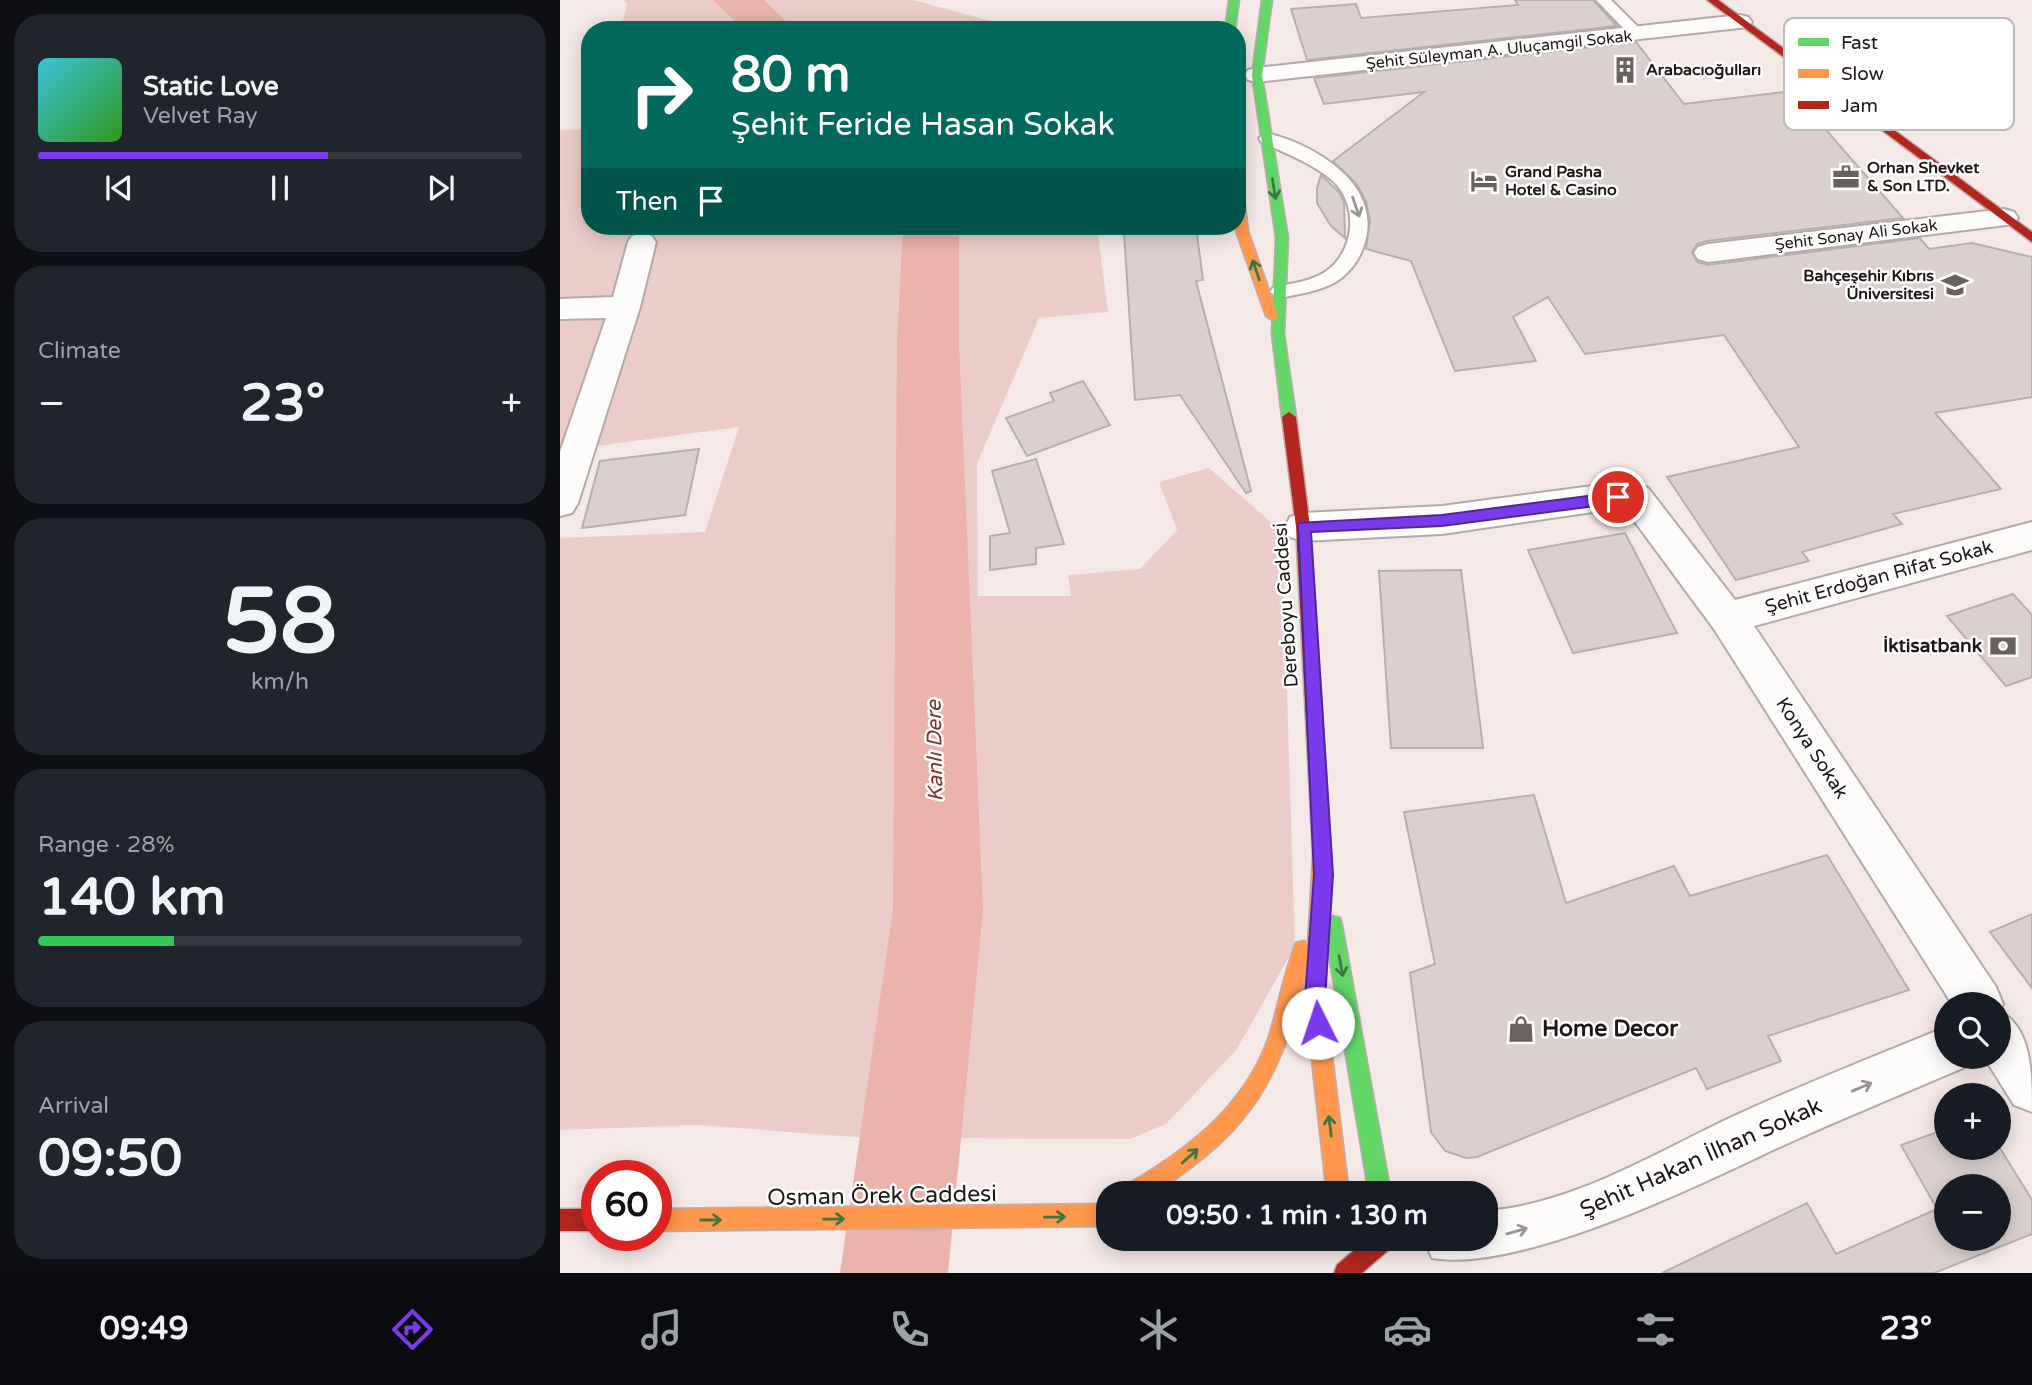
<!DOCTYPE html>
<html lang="en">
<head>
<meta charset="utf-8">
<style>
  body { margin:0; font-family:"Varela Round",sans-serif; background:#20242c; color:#f1f3f6; height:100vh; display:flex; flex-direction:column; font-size:26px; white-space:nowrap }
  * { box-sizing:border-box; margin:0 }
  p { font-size:23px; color:#9ea1a6 }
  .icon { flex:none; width:38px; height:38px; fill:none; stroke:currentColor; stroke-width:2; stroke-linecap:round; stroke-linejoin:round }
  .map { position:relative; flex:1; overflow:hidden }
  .drawer { display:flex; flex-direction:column; gap:14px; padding:14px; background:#0d0f14; width:560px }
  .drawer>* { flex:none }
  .guide { position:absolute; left:21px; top:21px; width:665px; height:214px; border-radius:28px; box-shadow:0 4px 18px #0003; background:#00695c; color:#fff; overflow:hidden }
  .buttons { position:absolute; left:1374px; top:992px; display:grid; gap:14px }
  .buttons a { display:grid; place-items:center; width:77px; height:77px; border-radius:50%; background:#171b24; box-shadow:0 4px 18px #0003; font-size:35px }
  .speed { position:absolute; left:21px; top:1160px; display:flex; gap:14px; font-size:35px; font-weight:700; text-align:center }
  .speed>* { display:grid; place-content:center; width:91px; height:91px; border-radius:50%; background:#171b24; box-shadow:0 4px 18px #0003; line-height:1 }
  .speed .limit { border:10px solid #d22; background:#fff; color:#111 }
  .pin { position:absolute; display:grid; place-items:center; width:60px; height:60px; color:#fff; margin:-30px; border:4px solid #fff; border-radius:50%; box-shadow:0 2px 7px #0007 }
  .me { position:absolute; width:77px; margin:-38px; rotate:356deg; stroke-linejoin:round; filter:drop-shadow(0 0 5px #0008) }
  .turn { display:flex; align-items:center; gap:24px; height:147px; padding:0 35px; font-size:32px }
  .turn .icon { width:91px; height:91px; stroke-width:2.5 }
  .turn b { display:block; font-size:49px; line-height:60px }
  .then { display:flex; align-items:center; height:66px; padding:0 35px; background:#0003; gap:14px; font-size:26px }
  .big { font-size:52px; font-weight:700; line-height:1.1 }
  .drawer .tile { flex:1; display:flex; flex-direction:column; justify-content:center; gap:10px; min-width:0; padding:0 24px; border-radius:28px; background:#20242c }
  .drawer .dial { align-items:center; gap:0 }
  .dial b { font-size:91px; line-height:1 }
  .song { display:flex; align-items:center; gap:21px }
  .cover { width:84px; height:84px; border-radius:10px; background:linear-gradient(135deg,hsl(190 70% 55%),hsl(110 70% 35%)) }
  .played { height:7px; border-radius:4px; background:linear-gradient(90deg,#7c3aed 60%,#363941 60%) }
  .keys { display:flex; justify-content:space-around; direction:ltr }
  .heat { display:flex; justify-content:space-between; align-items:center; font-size:38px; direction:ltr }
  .charge { height:10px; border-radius:5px; background:linear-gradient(90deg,#34c759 28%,#363941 0) }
  .trip { position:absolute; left:536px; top:1181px; width:402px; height:70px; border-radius:28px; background:#171b24; box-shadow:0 4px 18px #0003; font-weight:700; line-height:70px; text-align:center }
  .tab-bar { display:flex; height:112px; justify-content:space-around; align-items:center; background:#090b0e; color:#9ea1a6 }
  .tab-bar .icon { width:49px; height:49px }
  .tab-bar .active { color:#7c3aed }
  .tab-bar b { font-size:32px; color:#f1f3f6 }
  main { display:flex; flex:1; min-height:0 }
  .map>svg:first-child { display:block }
  .green { fill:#ecccc8 }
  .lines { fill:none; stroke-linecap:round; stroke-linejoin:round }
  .river { fill:#e9b2ab; fill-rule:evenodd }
  .building { fill:#dad1cf; stroke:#b8afad; stroke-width:2; fill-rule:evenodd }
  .lane-casing { stroke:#b2a9a8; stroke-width:4 }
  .street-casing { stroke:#b2a9a8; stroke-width:4 }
  .fast-casing { stroke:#bfaeac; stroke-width:3 }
  .slow-casing { stroke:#bfaeac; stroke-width:3 }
  .jam-casing { stroke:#bfaeac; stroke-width:3 }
  .lane { fill:#fefcfb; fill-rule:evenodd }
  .street { fill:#fefcfb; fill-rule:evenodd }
  .fast { fill:#63d668; fill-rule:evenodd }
  .slow { fill:#ff974d; fill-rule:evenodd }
  .jam { fill:#b3261e; fill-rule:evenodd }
  .oneway { stroke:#41763f }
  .oneway2 { stroke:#9a9594 }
  .route { fill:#7c3aed; stroke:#51269a; stroke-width:2 }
  .labels { text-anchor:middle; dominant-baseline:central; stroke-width:5; stroke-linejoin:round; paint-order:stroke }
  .far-street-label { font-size:16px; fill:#1f1716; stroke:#fff }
  .far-poi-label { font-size:16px; font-weight:bold; fill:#1f1716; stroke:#fff; text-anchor:start }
  .street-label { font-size:19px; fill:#1f1716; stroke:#fff }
  .poi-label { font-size:19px; font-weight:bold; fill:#1f1716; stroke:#fff; text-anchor:end }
  .water-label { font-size:21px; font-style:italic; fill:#842f28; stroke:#fff }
  .near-poi-label { font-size:23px; font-weight:bold; fill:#1f1716; stroke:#fff; text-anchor:start }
  .near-street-label { font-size:23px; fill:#1f1716; stroke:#fff }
  .key { fill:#fff; stroke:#bcb9b9; stroke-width:2 }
  .key-label { font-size:19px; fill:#1f1716 }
</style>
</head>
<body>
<main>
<section class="drawer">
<div class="tile">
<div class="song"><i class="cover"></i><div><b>Static Love</b><p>Velvet Ray</p></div></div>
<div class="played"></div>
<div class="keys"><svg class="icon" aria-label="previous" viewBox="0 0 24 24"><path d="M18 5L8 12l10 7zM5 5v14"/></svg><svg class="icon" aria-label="pause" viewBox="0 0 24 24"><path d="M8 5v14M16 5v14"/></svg><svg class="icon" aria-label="next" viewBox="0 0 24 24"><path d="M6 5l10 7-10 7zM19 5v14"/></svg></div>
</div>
<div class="tile"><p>Climate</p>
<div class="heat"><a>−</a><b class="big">23°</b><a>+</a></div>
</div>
<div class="tile dial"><b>58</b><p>km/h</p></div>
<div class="tile"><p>Range · 28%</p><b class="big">140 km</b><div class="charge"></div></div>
<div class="tile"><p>Arrival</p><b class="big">09:50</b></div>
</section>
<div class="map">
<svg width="1472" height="1273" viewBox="0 0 1472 1273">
  <rect width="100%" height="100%" fill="#f5e9e7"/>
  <path class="green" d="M64,0H353L465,30H61L67,4Z
    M30,129V226H537L548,312L479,318L417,464L418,596H511L508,575L580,569L617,530L599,482L649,468L722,532L735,946L677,1049L606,1124L570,1139L307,1138L139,1125L0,1130V538L145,532L179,427L0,451V130Z"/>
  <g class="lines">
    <path class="river" d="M153,0H204L235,30H184Z
      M343,226H399V343L423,910L388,1273H280L333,910L337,343Z"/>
  </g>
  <path class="building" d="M955,0H1033L1057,26L747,60L731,9L796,4L801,18L958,5Z
    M1076,42L1124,104L1232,91L1343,218L1147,241L1137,244L1132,252L1137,262L1148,265L1360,238L1369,249L1412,243L1472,257V397L1375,413L1441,489L1333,514L1342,524L1242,552L1249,561L1176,580L1107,477L1239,447L1164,335L1025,354L988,297L953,317L976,361L895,371L851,261L806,249L810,221L806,201L796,183L773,161L864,92L764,104L754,78Z
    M761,175L779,192L784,203L785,238L771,226L757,203V188Z
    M636,227L643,280L636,281L691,491L686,493L620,395L575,400L564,233Z
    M523,381L550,425L467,456L446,418L494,401L490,393Z
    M139,449L125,515L22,528L40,461Z
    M476,459L504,544L476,548V564L430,570V536L450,533L432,471Z
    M1065,533L1117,633L1013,653L968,550Z
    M901,570L923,748H831L819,571Z
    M1453,594L1472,615V677L1446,686L1387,616Z
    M974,795L1006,903L1114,866L1130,896L1267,855L1349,990L1208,1036L1221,1061L1147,1089L1136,1068L917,1157L906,1158L885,1151L871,1132L850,973L875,964L844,812Z
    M1472,914V988L1430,932Z
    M1386,1129V1148H1438V1145L1472,1200V1234L1374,1273H1102L1247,1203L1276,1254L1377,1209L1341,1145ZM1386,1186H1438V1239H1386Z"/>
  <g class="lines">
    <defs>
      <path id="lane" d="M1036,0H1051L1083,32V38H1073Z
        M707,133C755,145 822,184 805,242C801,257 791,272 777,281C761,291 739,294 720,298L710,292L713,288C730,283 750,282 765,272C795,252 799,205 773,181C752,163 725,153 701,142L699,138Z"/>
      <path id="street" d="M1180,15L1188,17L1192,22L1188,27L697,82L688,80L685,75L688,70L697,68Z
        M1444,209L1454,212L1458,218L1454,224L1148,262L1138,259L1134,253L1138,247L1148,244Z
        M82,233L92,236L96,242L80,307L18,503L12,513L0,516V452L46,318L0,319V299L53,297L68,242L72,236Z
        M1076,484L1088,488L1175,600L1472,522V550L1194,626L1436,987L1443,1004L1440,1011C1472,1029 1472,1073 1472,1112L1454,1105L1424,1057H1438V1004H1392L1154,629L1067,511H1040L882,534L743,541L730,537L725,527L730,517L743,513L882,506L1040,485Z
        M1386,1027V1057H1408L1403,1068C1340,1095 1276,1121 1213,1150C1133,1188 958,1273 872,1258L864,1239H926V1211C1014,1204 1095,1153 1174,1116C1244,1084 1315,1056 1386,1027Z"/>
      <path id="fast" d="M669,0H679L675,30H665Z
        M702,0H712L702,75L728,238L724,334L736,417L729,422L722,417L712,334L716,238L692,75Z
        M773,916L780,918L782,925L831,1194H809L764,925L766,918Z"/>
      <path id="slow" d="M677,188L683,191L688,231L718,316L716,319L712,320L706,316L676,231Z
        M762,847L768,850L771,856L765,999L789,1194H767L745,999L747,972C719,1080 694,1128 599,1190L594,1194H562L565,1186C624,1152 682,1109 707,1042C718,1010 723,975 736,943L743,941L748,943L753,856L756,850Z
        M548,1204V1226L96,1231V1209Z"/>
      <path id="jam" d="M1147,0H1158L1472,232V242Z
        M729,412L736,417L750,527L771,856L768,862L762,865L756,862L753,856L736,527L722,417Z
        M0,1209H37V1231H0Z
        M807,1239H835L832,1247L802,1273H774L777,1265Z"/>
    </defs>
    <use href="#lane" class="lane-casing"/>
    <use href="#street" class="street-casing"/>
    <use href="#fast" class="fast-casing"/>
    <use href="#slow" class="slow-casing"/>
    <use href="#jam" class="jam-casing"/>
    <use href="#lane" class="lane"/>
    <use href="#street" class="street"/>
    <use href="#fast" class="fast"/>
    <use href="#slow" class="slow"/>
    <use href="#jam" class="jam"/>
  </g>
  <defs><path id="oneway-shaft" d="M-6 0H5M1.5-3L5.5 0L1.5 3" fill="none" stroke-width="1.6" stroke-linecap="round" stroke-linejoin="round" transform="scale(1.75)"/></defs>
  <g class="oneway">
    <use href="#oneway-shaft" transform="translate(714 189) rotate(81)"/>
    <use href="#oneway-shaft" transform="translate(696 270) rotate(-109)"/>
    <use href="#oneway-shaft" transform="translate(781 966) rotate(79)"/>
    <use href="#oneway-shaft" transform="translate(770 1126) rotate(-97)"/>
    <use href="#oneway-shaft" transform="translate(630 1156) rotate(-42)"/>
    <use href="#oneway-shaft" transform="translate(495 1217) rotate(-1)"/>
    <use href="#oneway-shaft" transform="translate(274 1219) rotate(-1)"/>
    <use href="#oneway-shaft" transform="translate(151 1220)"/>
  </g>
  <g class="oneway2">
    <use href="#oneway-shaft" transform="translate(796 207) rotate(71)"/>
    <use href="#oneway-shaft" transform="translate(1302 1087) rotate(-23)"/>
    <use href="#oneway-shaft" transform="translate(957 1231) rotate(-16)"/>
  </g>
  <path class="route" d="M1058,492L1065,497L1058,503L882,526L751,532L773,875L765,999L768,1023L765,1030L758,1033L751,1030L745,999L754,875L738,523L882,515Z"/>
  <defs>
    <symbol id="building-bare" viewBox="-9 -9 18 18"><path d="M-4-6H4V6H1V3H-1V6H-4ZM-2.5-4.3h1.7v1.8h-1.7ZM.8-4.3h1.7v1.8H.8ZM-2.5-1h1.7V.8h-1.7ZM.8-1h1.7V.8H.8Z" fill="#6a605f" stroke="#fff" stroke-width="2.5" paint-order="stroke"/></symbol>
    <symbol id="office-bare" viewBox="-9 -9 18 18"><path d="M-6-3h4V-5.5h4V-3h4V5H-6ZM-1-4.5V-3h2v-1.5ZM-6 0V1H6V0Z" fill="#6a605f" stroke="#fff" stroke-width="2.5" paint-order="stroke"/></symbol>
    <symbol id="hotel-bare" viewBox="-9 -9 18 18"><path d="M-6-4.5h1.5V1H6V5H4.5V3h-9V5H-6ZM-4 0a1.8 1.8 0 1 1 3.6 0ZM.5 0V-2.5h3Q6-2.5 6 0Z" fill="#6a605f" stroke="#fff" stroke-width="2.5" paint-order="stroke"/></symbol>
    <symbol id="university-bare" viewBox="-9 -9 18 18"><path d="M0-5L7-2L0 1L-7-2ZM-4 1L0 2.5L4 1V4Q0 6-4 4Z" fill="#6a605f" stroke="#fff" stroke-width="2.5" paint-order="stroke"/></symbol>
    <symbol id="bank-bare" viewBox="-9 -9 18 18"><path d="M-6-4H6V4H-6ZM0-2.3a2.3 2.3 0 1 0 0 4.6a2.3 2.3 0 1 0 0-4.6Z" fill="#6a605f" stroke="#fff" stroke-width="2.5" paint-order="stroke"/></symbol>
    <symbol id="shop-bare" viewBox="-9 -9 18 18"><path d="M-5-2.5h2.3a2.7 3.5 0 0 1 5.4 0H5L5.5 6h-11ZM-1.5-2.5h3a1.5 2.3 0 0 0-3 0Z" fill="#6a605f" stroke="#fff" stroke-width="2.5" paint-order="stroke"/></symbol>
  </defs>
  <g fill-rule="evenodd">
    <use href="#building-bare" x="1046" y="51" width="38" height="38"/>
    <use href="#office-bare" x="1267" y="158" width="38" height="38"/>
    <use href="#hotel-bare" x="905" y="162" width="38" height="38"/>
    <use href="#university-bare" x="1376" y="266" width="38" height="38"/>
    <use href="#bank-bare" x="1424" y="627" width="38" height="38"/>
    <use href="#shop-bare" x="942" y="1010" width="38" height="38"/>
  </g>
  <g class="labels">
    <g class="far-street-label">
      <text transform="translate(939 50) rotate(-6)">Şehit Süleyman A. Uluçamgil Sokak</text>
      <text transform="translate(1296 235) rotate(-7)">Şehit Sonay Ali Sokak</text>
    </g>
    <g class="far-poi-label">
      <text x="1086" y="70">Arabacıoğulları</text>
      <text x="1307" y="168">Orhan Shevket<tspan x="1307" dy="18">&amp; Son LTD.</tspan></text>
      <text x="945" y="172">Grand Pasha<tspan x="945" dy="18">Hotel &amp; Casino</tspan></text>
      <text x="1374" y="276" text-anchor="end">Bahçeşehir Kıbrıs<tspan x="1374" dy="18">Üniversitesi</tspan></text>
    </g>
    <g class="street-label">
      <text transform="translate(1319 577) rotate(-15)">Şehit Erdoğan Rifat Sokak</text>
      <text transform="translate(726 605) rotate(-94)">Dereboyu Caddesi</text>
      <text transform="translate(1252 748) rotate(57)">Konya Sokak</text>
    </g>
    <g class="poi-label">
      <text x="1422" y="646">İktisatbank</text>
    </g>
    <g class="water-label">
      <text transform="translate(375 751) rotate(-91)">Kanlı Dere</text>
    </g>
    <g class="near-poi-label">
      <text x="982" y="1029">Home Decor</text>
    </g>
    <g class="near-street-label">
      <text transform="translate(1141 1158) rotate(-24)">Şehit Hakan İlhan Sokak</text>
      <text transform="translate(322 1196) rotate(-1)">Osman Örek Caddesi</text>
    </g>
  </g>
  <rect x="1224" y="18" width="230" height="112" rx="10" class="key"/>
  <rect x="1238" y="38" width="31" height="8" fill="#63d668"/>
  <rect x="1238" y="69" width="31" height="9" fill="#ff974d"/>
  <rect x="1238" y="101" width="31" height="8" fill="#b3261e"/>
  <g class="key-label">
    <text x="1281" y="49">Fast</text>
    <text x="1281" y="80">Slow</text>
    <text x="1281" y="112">Jam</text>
  </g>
</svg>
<div class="buttons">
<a><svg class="icon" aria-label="search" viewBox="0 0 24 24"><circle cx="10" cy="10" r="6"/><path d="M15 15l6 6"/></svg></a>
<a>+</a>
<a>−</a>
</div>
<div class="speed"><div class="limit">60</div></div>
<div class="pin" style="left:1058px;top:497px;background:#d93025"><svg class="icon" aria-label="arrive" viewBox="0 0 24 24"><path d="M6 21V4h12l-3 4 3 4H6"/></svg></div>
<svg class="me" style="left:758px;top:1023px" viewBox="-20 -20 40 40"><circle r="19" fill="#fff"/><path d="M0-13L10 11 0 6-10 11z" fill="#7c3aed"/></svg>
<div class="trip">09:50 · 1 min · 130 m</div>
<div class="guide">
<div class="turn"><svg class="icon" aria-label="right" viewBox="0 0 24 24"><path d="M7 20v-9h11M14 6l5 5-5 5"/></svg><div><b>80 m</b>Şehit Feride Hasan Sokak</div></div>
<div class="then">Then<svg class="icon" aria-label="arrive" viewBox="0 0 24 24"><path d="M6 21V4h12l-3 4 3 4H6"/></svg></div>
</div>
</div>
</main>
<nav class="tab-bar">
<b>09:49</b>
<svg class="icon active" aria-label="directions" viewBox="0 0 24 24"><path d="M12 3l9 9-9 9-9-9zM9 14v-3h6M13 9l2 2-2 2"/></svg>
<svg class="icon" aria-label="music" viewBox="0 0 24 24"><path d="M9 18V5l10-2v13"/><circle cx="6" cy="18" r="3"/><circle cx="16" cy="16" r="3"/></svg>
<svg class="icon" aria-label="phone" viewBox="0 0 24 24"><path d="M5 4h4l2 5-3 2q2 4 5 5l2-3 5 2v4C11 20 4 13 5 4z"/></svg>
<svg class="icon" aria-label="climate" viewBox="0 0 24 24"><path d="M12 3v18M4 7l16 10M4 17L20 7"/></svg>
<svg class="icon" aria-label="car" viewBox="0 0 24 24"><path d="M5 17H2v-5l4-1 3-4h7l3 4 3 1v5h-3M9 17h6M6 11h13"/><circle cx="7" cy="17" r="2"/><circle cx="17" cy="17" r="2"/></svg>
<svg class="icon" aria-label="filters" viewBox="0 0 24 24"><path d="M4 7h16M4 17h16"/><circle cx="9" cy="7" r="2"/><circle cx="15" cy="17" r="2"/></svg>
<b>23°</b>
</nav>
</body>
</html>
